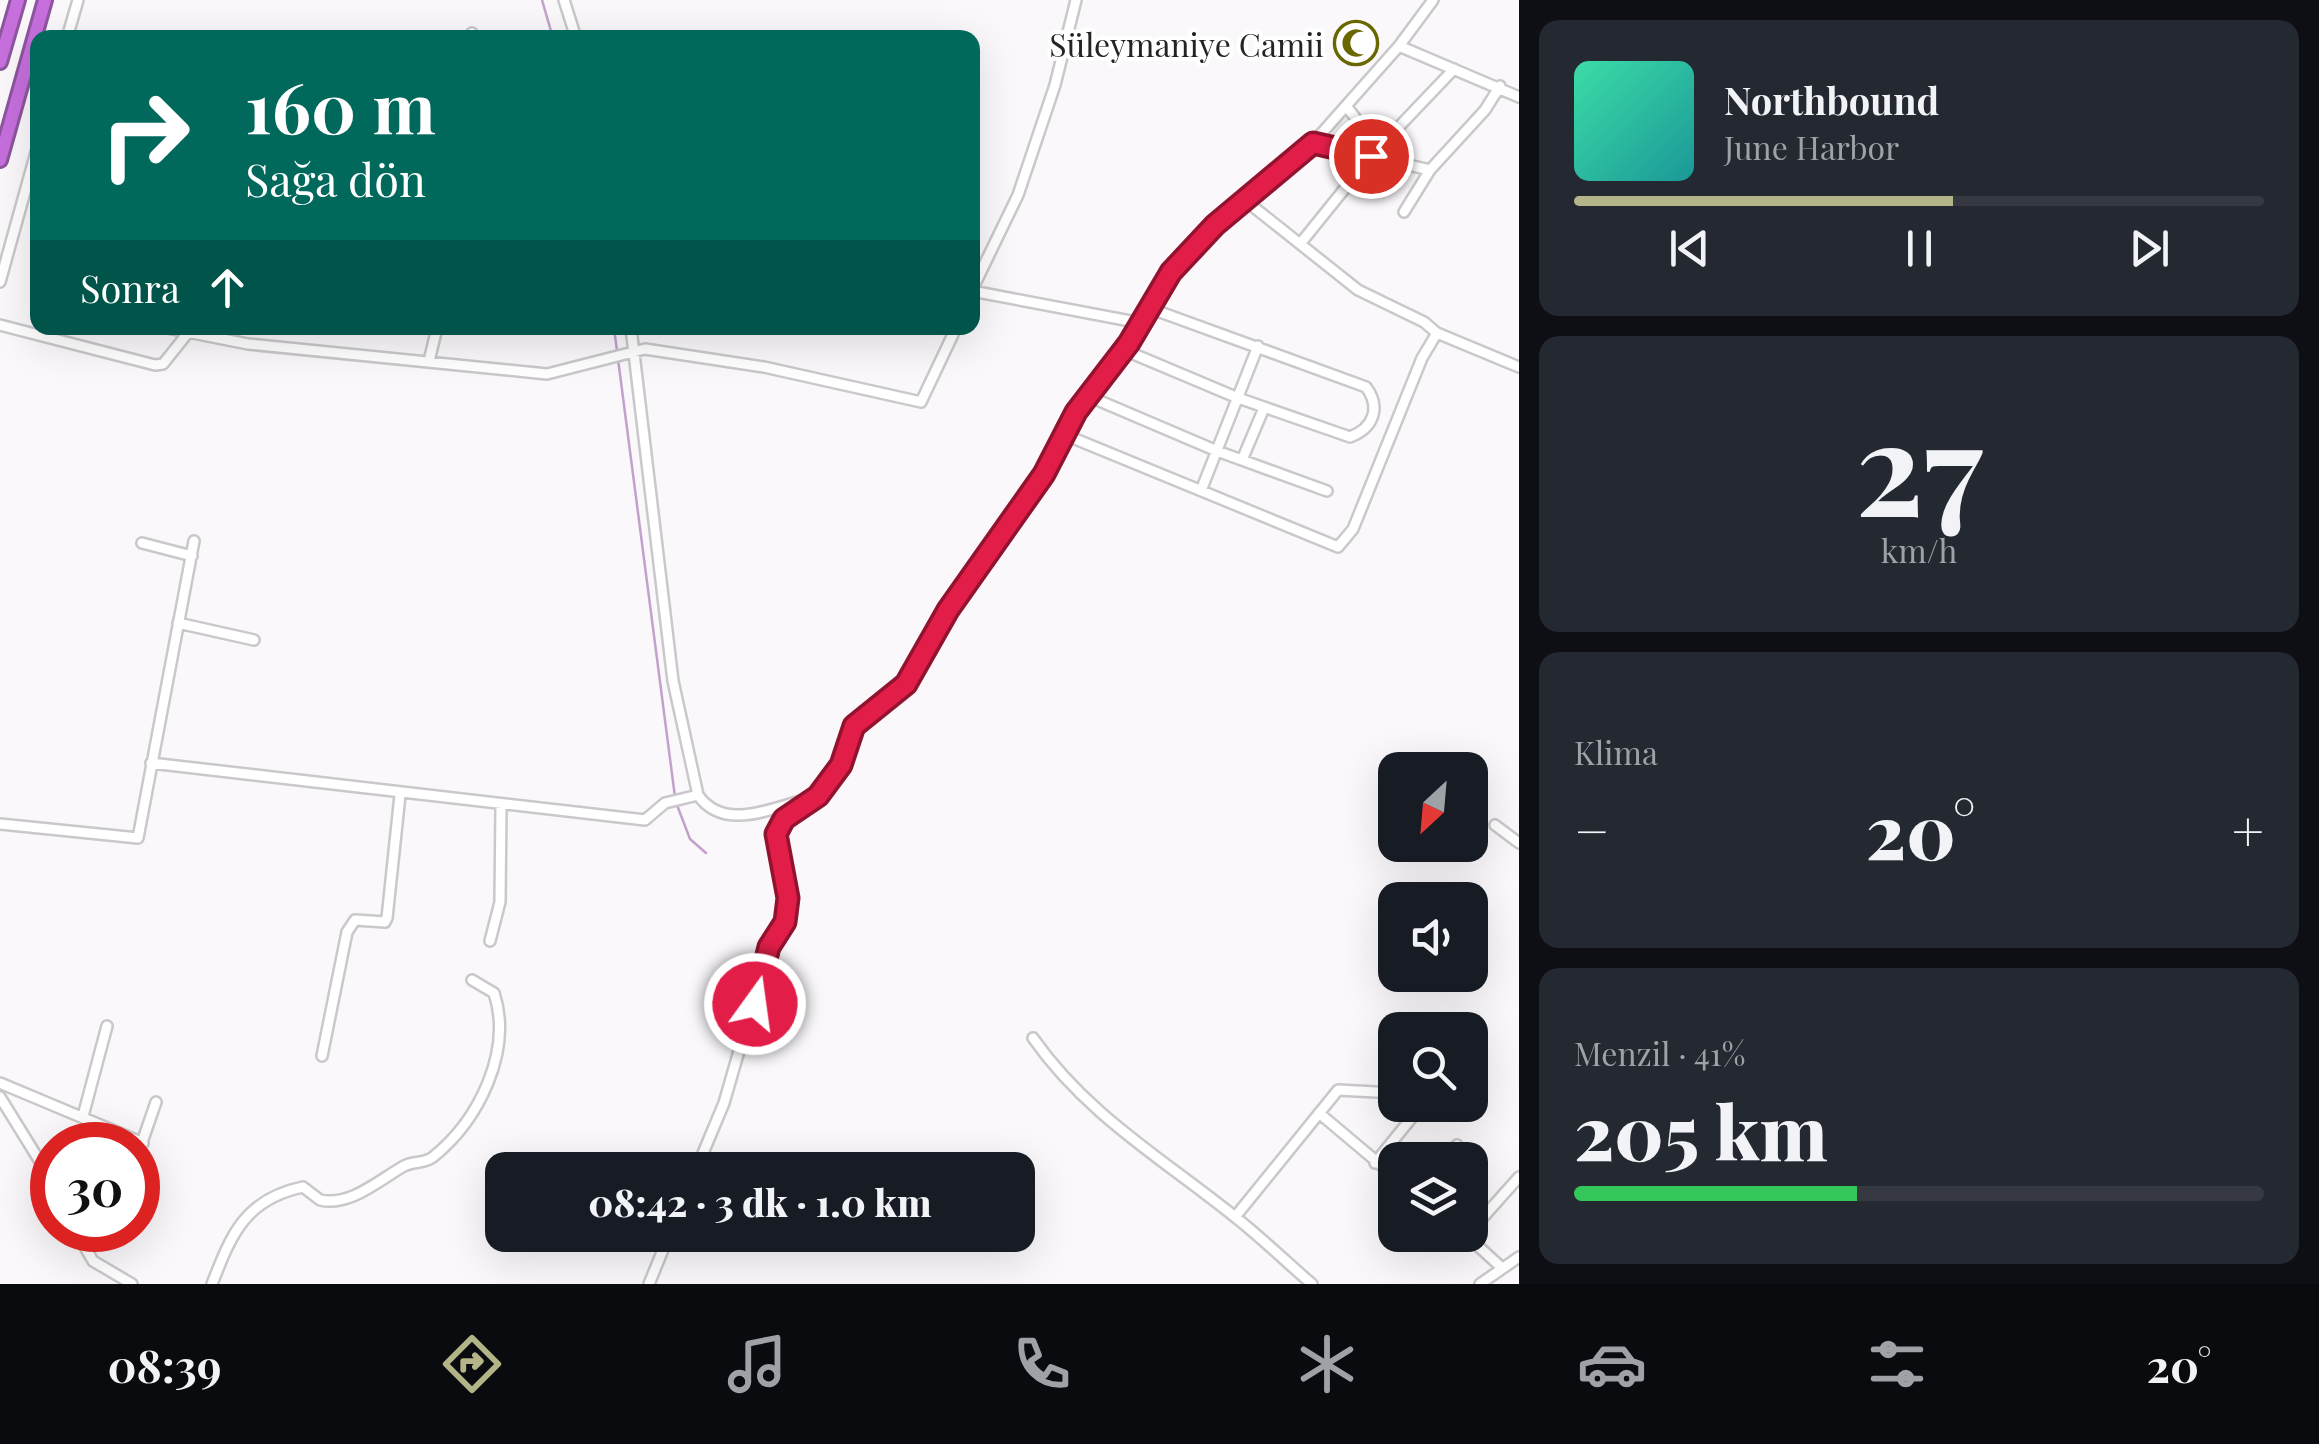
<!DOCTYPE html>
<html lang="tr">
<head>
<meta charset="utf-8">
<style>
  body { margin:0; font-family:"Playfair Display",serif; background:#242831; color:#f1f3f6; height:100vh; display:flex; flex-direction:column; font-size:38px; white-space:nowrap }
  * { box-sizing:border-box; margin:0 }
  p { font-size:32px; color:#9ea1a6 }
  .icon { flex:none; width:55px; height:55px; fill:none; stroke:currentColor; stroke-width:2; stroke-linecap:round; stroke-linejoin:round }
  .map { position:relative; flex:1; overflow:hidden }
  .drawer { display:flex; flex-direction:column; gap:20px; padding:20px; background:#0d0f14; width:800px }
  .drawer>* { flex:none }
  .hud { position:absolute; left:30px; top:30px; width:950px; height:305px; border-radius:20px; box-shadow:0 10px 40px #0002; background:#00695c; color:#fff; overflow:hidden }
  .needle { width:65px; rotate:206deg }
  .buttons { position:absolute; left:1378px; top:752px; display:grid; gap:20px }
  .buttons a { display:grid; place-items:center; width:110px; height:110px; border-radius:20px; background:#171b24; box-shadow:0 10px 40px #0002; font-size:50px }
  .speed { position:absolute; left:30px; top:1122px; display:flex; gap:20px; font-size:50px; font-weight:700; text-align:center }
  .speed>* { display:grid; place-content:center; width:130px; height:130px; border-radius:50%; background:#171b24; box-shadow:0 10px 40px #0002; line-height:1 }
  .speed .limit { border:15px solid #d22; background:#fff; color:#111 }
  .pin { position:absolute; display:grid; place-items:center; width:85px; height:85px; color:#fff; margin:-42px; border:5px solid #fff; border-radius:50%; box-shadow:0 2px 10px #0007 }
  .me { position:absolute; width:110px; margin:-55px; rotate:14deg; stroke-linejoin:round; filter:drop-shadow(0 0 8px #0008) }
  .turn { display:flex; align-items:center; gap:35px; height:210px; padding:0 50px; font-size:45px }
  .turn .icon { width:130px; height:130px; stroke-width:2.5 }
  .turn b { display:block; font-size:70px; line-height:85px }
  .then { display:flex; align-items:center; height:95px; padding:0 50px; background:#0003; gap:20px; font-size:38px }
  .big { font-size:75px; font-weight:800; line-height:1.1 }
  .drawer .card { flex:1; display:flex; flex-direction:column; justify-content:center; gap:15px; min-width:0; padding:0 35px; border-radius:20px; background:#242831 }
  .drawer .dial { align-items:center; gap:0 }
  .dial b { font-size:130px; line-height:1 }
  .song { display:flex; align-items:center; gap:30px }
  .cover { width:120px; height:120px; border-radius:15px; background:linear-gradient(135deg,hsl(160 70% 55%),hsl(180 70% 35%)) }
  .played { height:10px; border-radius:5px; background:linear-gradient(90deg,#b3b487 55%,#363941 55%) }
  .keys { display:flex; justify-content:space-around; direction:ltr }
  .heat { display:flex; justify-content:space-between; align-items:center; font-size:55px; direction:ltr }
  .charge { height:15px; border-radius:8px; background:linear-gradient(90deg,#34c759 41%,#363941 0) }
  .trip { position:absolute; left:485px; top:1152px; width:550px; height:100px; border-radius:20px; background:#171b24; box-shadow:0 10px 40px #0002; font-weight:800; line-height:100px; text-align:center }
  .tab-bar { display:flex; height:160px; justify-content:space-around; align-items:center; background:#090b0e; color:#9ea1a6 }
  .tab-bar .icon { width:70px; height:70px }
  .tab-bar .on { color:#b3b487 }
  .tab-bar b { font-size:45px; color:#f1f3f6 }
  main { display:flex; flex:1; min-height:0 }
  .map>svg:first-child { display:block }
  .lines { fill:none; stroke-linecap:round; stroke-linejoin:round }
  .stream { stroke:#c3a1cc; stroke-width:2.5 }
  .minor-casing { stroke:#cac8cb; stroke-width:14 }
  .highway-casing { stroke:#8d559d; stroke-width:18 }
  .minor { stroke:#fff; stroke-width:9 }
  .highway { stroke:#c66fdd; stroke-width:12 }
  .route-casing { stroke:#92132f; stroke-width:25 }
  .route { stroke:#e11d48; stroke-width:18 }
  .labels { text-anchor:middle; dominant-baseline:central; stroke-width:8; stroke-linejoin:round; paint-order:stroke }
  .poi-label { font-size:32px; fill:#242425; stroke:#fff; text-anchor:end }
</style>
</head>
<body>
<main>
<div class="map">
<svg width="1519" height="1284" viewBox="0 0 1519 1284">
  <rect width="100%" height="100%" fill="#faf8fb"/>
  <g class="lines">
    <path class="stream" d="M542,0L553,38
      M614,328L617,351
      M618,359L675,797
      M677,805L690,839L706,853"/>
    <defs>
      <path id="minor" d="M564,0L576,38
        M67,38L78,0
        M467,38L472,33
        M1399,46L1519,97
        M1347,107L1363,128L1371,156
        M1313,143L1430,170
        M1246,201L1358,290L1424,322L1437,333L1519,367
        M1404,212L1430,170L1485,110L1500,86
        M1300,244L1371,156L1454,69
        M0,282L38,145
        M972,290L1018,195L1055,85L1076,0
        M972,291L1141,323
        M0,325L155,365L163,364L187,334
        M167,328L248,344L547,374L645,349L764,367L921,402L956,328
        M631,328L673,681L698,795
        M1124,350L1238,398L1350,437C1374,428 1381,407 1366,387L1149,308
        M429,361L437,328
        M1088,396L1217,451L1327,491
        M1063,434L1338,547L1353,529L1422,358L1437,333
        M1242,460L1264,408
        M1202,488L1258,346
        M142,543L192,556
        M178,623L254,640
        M151,763L645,820L665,803L698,795C724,833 774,807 811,798
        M0,824L138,838L194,541
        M1495,825L1519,843
        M490,941L500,902L501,805
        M1033,1038C1087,1115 1163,1159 1235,1217C1262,1238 1286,1262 1312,1284
        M322,1056L347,932L355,920L385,922L387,918L400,795
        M0,1083L143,1143
        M0,1097L52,1181
        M1319,1113L1395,1177
        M83,1116L107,1026
        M138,1154L156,1102
        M1445,1160L1457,1145
        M1375,1163L1422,1105
        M696,1170L724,1103L769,947L785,922L787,898L776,834L784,819L818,796L841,765L854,726L906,685L948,610L1044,473L1076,411L1129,343L1171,272L1215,225L1313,143L1399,46L1433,0
        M1235,1217L1338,1090L1395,1093
        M75,1230L93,1261L132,1284
        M1470,1232L1519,1177
        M1466,1235L1502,1268
        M82,1244L102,1230
        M212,1284C231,1235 245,1199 303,1187L320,1200C350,1207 379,1180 404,1166C413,1161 424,1164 433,1157C479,1120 513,1051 494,993L472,980
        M649,1284L669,1235
        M1480,1284L1519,1257"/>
      <path id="highway" d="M0,62L18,0
        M0,160L45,0"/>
    </defs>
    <use href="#minor" class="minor-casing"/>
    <use href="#highway" class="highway-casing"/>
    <use href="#minor" class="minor"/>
    <use href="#highway" class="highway"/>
  </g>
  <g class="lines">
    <defs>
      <path id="route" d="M755,1004L769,947L785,922L788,898L776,834L784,819L818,796L841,765L854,726L906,684L948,610L1044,474L1076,412L1129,343L1171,272L1215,225L1313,143L1371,156"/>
    </defs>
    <use href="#route" class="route-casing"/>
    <use href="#route" class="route"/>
  </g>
  <defs>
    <symbol id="mosque-ring" viewBox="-11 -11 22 22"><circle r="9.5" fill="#fff" stroke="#686700" stroke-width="1.5"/><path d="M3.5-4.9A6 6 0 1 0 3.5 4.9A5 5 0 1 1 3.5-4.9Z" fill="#686700"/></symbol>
  </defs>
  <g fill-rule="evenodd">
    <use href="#mosque-ring" x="1331" y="18" width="50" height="50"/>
  </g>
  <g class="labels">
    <g class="poi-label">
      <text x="1324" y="43">Süleymaniye Camii</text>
    </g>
  </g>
</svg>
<div class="buttons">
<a><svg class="needle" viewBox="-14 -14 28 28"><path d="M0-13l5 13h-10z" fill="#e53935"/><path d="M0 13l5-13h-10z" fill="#9ea1a6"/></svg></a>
<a><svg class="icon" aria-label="sound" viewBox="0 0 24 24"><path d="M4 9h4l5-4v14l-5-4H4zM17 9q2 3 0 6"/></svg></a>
<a><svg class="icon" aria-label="search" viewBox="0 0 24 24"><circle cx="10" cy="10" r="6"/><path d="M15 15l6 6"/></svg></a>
<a><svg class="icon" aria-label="layers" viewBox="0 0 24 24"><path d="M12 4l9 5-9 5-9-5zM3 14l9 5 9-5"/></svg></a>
</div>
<div class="speed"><div class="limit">30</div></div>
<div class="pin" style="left:1371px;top:156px;background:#d93025"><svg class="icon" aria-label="arrive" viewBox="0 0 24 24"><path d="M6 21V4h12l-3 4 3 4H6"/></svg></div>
<svg class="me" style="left:755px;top:1004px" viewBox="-20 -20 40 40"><circle r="17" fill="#e11d48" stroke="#fff" stroke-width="3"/><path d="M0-11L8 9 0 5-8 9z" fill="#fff"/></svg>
<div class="trip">08:42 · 3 dk · 1.0 km</div>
<div class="hud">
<div class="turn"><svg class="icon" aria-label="right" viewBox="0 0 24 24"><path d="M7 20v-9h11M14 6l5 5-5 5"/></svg><div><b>160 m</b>Sağa dön</div></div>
<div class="then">Sonra<svg class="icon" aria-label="ahead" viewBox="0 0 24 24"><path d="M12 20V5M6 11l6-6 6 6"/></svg></div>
</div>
</div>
<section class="drawer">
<div class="card">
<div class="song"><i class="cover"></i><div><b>Northbound</b><p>June Harbor</p></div></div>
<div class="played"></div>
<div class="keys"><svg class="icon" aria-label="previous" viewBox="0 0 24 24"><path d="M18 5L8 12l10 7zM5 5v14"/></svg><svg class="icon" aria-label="pause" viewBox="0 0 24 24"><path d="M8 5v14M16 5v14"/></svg><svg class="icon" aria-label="next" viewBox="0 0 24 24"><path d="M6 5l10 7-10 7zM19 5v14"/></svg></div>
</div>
<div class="card dial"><b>27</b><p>km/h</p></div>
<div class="card"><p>Klima</p>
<div class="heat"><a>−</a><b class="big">20°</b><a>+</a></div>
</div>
<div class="card"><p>Menzil · 41%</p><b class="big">205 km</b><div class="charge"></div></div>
</section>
</main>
<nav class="tab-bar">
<b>08:39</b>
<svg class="icon on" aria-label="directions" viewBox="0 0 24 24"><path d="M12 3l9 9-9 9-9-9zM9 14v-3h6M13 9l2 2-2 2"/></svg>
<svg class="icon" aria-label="music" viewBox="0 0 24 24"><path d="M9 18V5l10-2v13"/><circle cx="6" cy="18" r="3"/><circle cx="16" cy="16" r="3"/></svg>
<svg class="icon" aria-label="phone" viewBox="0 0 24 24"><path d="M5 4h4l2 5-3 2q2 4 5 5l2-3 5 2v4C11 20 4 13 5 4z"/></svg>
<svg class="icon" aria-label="climate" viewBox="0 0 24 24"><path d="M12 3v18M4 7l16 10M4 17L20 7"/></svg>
<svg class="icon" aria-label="car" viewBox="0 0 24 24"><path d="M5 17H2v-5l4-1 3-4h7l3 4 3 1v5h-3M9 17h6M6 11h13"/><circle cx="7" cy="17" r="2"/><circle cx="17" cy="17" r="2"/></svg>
<svg class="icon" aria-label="filters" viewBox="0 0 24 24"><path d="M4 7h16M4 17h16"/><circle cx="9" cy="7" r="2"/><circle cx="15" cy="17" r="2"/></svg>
<b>20°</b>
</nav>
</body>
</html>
